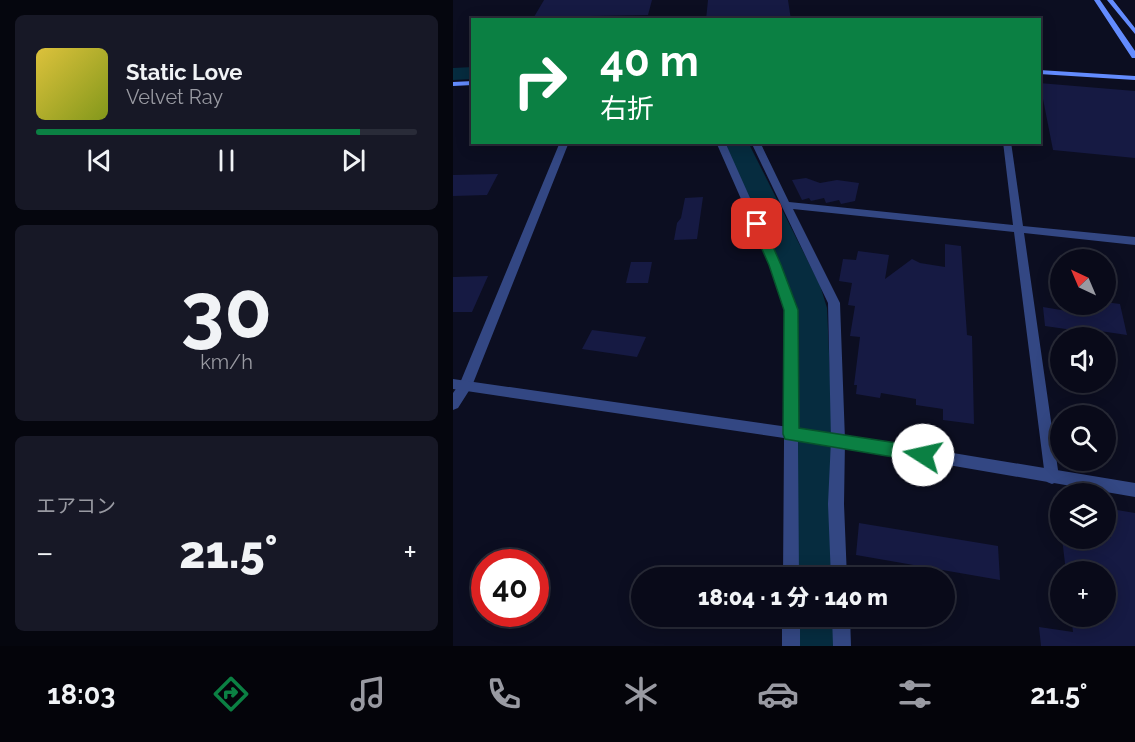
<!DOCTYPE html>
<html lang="ja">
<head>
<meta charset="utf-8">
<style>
  body { margin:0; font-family:Raleway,"Noto Sans JP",sans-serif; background:#171826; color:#f1f3f6; height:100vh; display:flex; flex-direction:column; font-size:22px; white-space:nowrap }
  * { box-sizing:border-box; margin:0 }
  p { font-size:20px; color:#999aa2 }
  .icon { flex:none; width:33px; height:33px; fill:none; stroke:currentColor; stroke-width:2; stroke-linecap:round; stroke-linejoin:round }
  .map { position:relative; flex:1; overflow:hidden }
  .details { display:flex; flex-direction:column; gap:15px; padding:15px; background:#05060e; width:453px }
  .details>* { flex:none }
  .hud { position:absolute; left:18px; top:18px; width:570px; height:126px; border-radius:0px; box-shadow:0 3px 15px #0003,0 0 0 2px #292b38; background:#0b8043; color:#fff; overflow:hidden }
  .needle { width:39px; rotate:316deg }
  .tools { position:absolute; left:597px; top:249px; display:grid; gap:12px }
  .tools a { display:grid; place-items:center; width:66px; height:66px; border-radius:50%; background:#090a19; box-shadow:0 3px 15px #0003,0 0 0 2px #292b38; font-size:30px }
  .speed { position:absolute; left:18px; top:549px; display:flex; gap:12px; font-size:30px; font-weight:700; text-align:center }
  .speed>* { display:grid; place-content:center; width:78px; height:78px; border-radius:50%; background:#090a19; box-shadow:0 3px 15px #0003,0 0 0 2px #292b38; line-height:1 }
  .speed .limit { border:9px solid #d22; background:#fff; color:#111 }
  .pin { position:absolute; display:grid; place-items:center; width:51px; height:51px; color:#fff; margin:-26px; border-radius:12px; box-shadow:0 3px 9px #0006 }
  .me { position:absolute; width:66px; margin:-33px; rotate:280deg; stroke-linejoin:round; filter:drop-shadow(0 0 4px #0008) }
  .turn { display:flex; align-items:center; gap:21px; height:126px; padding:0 30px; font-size:27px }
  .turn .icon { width:78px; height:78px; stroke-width:2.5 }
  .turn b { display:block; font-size:42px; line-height:51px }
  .big { font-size:45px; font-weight:800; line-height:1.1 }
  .details .widget { flex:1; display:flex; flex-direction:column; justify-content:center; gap:9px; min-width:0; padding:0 21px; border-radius:9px; background:#171826 }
  .details .dial { align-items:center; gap:0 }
  .dial b { font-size:78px; line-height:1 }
  .song { display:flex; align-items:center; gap:18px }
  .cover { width:72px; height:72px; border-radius:9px; background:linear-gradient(135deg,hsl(50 70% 55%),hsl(70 70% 35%)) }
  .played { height:6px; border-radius:3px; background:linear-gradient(90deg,#0b8043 85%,#292b38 85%) }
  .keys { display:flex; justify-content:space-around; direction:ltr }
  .heat { display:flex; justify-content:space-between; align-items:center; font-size:33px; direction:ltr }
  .trip { position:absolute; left:178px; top:567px; width:324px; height:60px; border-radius:30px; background:#090a19; box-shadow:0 3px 15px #0003,0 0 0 2px #292b38; font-weight:800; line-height:60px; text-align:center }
  .menu { display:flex; height:96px; justify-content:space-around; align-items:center; background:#04040a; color:#999aa2 }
  .menu .icon { width:42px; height:42px }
  .menu .current { color:#0b8043 }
  .menu b { font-size:27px; color:#f1f3f6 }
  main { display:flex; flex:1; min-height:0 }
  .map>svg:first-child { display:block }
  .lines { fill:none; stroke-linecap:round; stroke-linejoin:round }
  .river { fill:#062c3f; fill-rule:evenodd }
  .building { fill:#161a43 }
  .minor { fill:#334783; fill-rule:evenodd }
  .tertiary { fill:#334783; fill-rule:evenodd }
  .secondary { fill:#638cff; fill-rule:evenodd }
  .route { fill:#0b8043; stroke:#07532c; stroke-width:1.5 }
</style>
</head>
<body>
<main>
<section class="details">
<div class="widget">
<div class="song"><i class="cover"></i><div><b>Static Love</b><p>Velvet Ray</p></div></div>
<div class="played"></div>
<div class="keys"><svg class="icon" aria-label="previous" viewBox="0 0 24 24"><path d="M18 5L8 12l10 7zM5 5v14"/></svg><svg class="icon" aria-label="pause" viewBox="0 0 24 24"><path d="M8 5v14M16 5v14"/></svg><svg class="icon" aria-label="next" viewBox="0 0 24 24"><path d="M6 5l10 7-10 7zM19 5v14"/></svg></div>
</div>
<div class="widget dial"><b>30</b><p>km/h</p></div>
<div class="widget"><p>エアコン</p>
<div class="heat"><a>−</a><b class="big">21.5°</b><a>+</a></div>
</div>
</section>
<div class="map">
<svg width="682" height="646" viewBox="0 0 682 646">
  <rect width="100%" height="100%" fill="#0c0e21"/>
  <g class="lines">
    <path class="river" d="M20,67V79L0,80V68Z
      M270,142H295L367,285L374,308L386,578H338L340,308L335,285Z
      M338,616H388L390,646H338Z"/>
  </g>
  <path class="building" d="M91,0H199L195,15L81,17Z
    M255,0H335L338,20H253Z
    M586,83L682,91V158L600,150L590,99H586Z
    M45,174L34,195L0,196V175Z
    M353,178L367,183L384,180L406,183L402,201L388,204L386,200L373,203L371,198L358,201L356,198L349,200L339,180Z
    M250,197L244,239L221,240L224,223L228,218L232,198Z
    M492,244L508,246L514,335L519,336L521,424L490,420V409L463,405V399L428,393L427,398L403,394L404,385H401L407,337L397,336L402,306L395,305L399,283L386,281L390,259L403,260L405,251L436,255L432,279L459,259L467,263L492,267Z
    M178,262H199L195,283H173Z
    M35,276L19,312H0V277Z
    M652,302L667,304L674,335L647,331L648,334L592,326L590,307L620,312L619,304L652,306Z
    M139,330L193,337L184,357L129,349Z
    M652,508L682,513V646H588L586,627L620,632L618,616H652V572H613L609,538H658Z
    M406,523L545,546L547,580L403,555Z"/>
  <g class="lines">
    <path class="minor" d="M107,142H116L19,386L5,408L0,410V393L7,383Z
      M263,142H272L327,265L344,310L346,578H330L332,310L317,265Z
      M298,142H307L336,202L560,225L550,142H558L570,226L682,237V245L571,233L606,477L604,482L599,484L594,482L592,477L561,232L340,209L387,303L392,440L391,504L394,578H378L375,504L378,440L375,303Z
      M329,616H347V646H329Z
      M379,616H397L398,646H380Z"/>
    <path class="tertiary" d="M0,379L385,434L682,483V497L385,446L0,389Z"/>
    <path class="secondary" d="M641,0H647L682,51V58H679Z
      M654,0H660L682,28V34Z
      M586,70L682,76V80L586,74Z
      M20,81V85L0,86V82Z"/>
  </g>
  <path class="route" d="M304,220L310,224L328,265L345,310L346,428L470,447L476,450L479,455L476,460L470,462L332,439L330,434L331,310L316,265L298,224Z"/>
</svg>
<div class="tools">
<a><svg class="needle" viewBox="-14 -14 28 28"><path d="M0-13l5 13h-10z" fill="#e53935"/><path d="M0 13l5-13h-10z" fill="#999aa2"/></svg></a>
<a><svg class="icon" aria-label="sound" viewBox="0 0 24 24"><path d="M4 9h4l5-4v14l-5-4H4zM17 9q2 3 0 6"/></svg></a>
<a><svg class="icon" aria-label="search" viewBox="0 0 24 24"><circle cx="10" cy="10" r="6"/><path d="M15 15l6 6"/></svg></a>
<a><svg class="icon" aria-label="layers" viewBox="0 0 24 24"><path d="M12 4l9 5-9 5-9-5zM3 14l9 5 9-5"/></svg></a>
<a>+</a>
</div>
<div class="speed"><div class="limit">40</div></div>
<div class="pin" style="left:304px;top:224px;background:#d93025"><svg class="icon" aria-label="arrive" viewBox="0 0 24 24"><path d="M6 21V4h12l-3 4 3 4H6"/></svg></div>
<svg class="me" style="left:470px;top:455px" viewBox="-20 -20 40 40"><circle r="19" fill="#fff"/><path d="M0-13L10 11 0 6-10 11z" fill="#0b8043"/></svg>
<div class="trip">18:04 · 1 分 · 140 m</div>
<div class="hud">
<div class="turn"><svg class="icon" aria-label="right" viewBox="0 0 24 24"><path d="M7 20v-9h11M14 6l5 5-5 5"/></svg><div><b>40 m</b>右折</div></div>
</div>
</div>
</main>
<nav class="menu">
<b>18:03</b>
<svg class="icon current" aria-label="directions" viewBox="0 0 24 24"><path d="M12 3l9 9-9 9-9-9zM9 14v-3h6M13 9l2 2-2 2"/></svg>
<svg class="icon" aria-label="music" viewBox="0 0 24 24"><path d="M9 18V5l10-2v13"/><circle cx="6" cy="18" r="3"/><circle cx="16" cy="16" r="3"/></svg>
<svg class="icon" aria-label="phone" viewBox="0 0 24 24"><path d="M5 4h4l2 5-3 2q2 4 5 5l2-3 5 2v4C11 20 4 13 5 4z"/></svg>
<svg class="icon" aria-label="climate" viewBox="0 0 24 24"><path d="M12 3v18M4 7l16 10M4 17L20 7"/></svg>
<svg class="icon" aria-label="car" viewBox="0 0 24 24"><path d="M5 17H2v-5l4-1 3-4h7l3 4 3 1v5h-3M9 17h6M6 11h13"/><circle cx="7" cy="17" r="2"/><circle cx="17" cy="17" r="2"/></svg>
<svg class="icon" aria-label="filters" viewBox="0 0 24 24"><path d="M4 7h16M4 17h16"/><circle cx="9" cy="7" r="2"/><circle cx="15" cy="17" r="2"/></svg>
<b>21.5°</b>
</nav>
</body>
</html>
